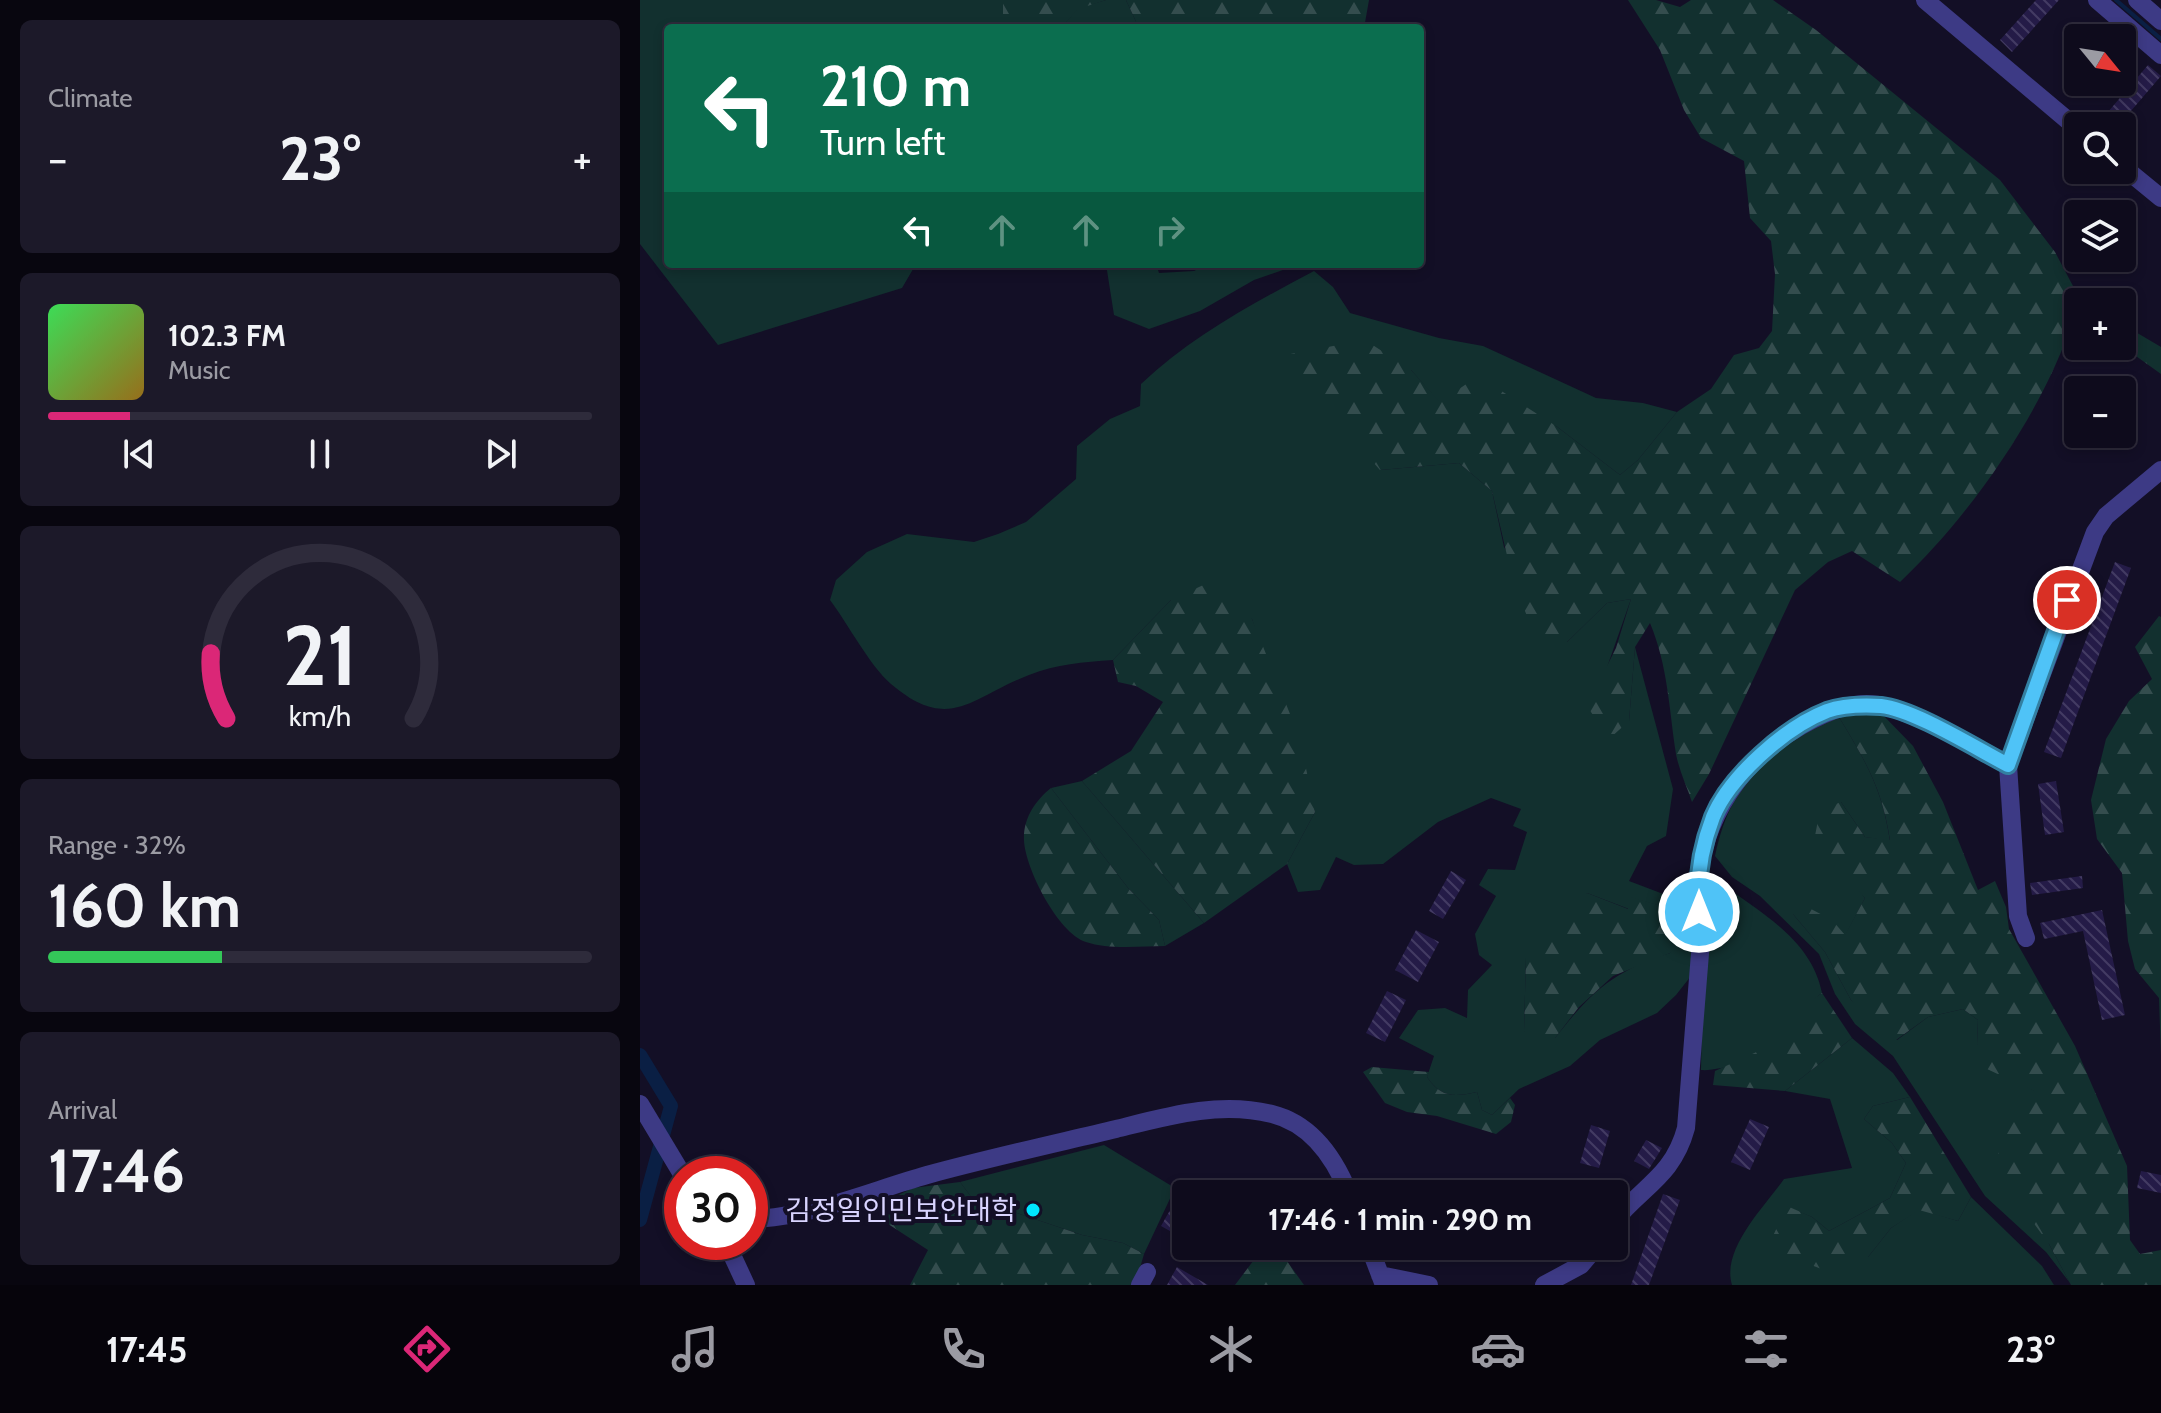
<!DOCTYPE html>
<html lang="en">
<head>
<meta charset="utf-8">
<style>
  body { margin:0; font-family:Cabin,"Noto Sans KR",sans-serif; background:#1c1929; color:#f1f3f6; height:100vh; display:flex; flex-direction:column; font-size:30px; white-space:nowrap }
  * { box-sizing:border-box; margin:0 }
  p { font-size:26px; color:#9b9ba3 }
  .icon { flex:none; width:44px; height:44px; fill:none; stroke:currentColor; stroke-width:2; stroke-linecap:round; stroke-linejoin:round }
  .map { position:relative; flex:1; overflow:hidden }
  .sheet { display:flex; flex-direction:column; gap:20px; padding:20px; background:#08060f; width:640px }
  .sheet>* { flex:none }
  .top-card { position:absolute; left:24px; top:24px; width:760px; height:244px; border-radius:8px; box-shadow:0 4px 12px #0003,0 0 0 2px #2e2b3b; background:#0b6e4f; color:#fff; overflow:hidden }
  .needle { width:52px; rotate:120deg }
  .controls { position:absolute; left:1424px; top:24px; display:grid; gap:16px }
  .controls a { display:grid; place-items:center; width:72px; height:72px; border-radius:8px; background:#0e0b1c; box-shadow:0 4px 12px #0003,0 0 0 2px #2e2b3b; font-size:40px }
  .speed { position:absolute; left:24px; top:1156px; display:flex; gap:16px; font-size:40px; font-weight:700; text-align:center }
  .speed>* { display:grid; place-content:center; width:104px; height:104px; border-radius:50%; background:#0e0b1c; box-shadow:0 4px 12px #0003,0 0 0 2px #2e2b3b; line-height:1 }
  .speed .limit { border:12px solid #d22; background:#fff; color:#111 }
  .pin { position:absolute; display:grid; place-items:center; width:68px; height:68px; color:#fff; margin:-34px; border:4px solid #fff; border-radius:50%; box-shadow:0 2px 8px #0007 }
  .me { position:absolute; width:88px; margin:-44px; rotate:0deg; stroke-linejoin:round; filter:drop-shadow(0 0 6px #0008) }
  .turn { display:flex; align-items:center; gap:28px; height:168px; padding:0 24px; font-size:36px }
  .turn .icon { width:104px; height:104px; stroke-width:2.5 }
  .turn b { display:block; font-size:56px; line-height:68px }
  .lanes { display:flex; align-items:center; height:76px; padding:0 24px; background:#0003; justify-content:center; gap:40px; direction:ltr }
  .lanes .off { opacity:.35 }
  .big { font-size:60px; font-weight:700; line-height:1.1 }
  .sheet .card { flex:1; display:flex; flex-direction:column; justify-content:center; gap:12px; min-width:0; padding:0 28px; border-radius:12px; background:#1c1929 }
  .sheet .dial { align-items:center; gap:0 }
  .dial svg { height:208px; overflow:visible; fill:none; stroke:#2e2b3b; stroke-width:7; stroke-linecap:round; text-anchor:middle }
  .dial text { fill:#f1f3f6; stroke:none }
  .song { display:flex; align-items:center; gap:24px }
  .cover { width:96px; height:96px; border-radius:12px; background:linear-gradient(135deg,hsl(130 70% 55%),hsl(40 70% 35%)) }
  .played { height:8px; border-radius:4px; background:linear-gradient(90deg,#db2777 15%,#2e2b3b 15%) }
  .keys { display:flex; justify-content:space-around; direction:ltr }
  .heat { display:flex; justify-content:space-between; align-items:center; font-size:44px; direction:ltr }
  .charge { height:12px; border-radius:6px; background:linear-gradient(90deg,#34c759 32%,#2e2b3b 0) }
  .trip { position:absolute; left:532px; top:1180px; width:456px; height:80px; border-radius:8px; background:#0e0b1c; box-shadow:0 4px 12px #0003,0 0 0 2px #2e2b3b; font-weight:700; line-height:80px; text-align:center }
  .dock { display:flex; height:128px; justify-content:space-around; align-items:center; background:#06040b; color:#9b9ba3 }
  .dock .icon { width:56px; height:56px }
  .dock .on { color:#db2777 }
  .dock b { font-size:36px; color:#f1f3f6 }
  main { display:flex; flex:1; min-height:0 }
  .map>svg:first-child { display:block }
  .green { fill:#12302f; fill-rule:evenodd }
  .forest { fill:url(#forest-firs) }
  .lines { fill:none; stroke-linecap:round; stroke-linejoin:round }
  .stream { stroke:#0a1f44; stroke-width:4 }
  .canal { stroke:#0a1f44; stroke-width:14 }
  .building { fill:url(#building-back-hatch) }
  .minor { stroke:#3d3a85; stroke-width:18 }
  .route-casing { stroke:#337fa1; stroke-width:20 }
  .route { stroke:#4fc3f7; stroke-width:14 }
  .poi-dot { fill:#00e5ff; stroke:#130f26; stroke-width:3 }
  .labels { text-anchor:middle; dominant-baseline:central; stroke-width:8; stroke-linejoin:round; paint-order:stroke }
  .poi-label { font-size:28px; fill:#d9d4ff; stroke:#130f26; text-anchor:end }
</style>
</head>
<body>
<main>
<section class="sheet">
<div class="card"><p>Climate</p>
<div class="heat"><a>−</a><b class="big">23°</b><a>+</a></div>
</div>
<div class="card">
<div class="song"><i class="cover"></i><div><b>102.3 FM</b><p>Music</p></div></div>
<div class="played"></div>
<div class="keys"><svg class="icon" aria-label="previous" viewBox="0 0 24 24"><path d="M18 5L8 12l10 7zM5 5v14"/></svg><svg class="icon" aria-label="pause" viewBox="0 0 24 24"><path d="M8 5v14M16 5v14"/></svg><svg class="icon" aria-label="next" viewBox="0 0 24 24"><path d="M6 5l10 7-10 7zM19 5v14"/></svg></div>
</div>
<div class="card dial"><svg viewBox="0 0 100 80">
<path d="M14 69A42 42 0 1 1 86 69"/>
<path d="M14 69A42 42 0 0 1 8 44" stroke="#db2777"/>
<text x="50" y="56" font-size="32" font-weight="700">21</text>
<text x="50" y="72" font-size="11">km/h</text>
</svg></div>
<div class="card"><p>Range · 32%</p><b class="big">160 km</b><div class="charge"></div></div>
<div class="card"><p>Arrival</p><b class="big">17:46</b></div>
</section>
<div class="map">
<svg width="1521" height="1285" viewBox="0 0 1521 1285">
  <defs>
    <pattern id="forest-firs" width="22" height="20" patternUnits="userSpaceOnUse" patternTransform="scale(2)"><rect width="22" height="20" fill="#12302f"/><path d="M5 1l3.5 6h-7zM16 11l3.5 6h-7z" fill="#344d4e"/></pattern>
    <pattern id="building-back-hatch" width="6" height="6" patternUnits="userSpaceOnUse" patternTransform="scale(2)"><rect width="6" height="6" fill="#241b47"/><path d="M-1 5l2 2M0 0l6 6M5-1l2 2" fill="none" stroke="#433b63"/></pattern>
  </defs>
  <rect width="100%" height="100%" fill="#130f26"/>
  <path class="green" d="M0,0H363V28H28V264H276L262,288L78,345L0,244Z
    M466,0H486L499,28H421L438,8Z
    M466,264H516L519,273L554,271L568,264H660L614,280L560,311L509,329L474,315Z
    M674,271L693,287L710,313L799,338L843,346L956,398L1003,403L1037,412L998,460L980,475L916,426L800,403L771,370L740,470L819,463L852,491L864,547L927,642L967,603L991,599L965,673L989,721L995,647L1033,789L1026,836L1007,846L989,881L1047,903L1058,927L1051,976L1036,995L1017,1013L960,1040L930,1066L879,1089L852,1115L842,1110L837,1092C814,1097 801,1098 787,1077L794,1056L759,1038L778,1010L805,1008L827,1018L828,990L852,965L839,955L835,934L856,896L839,885L848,869L875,870L887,832L873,826L881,809L851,798L798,822L743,864L714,865L696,857L680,890L658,892L647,864L675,812L612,619L531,600L473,660C443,662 417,664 389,675C331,697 310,734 251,684C230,666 208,624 190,600L196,580L227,552L267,534L334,542L358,534L386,522L436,479L437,446L470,419L500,406L501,384C552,336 612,304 674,271ZM947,893L989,909V897L1038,911L1030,953C972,972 952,991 915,1038L884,1031L886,958Z
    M1199,717C1226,762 1242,788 1250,841L1225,837L1201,802L1202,868L1225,898L1205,936L1153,914L1185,952L1211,1000L1257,1040L1288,1017L1323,1009L1338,1020L1337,1044L1373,1080L1395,1091L1381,1107L1409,1244L1430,1283L1406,1252L1345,1196L1253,1056L1215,1024L1195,994L1179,954L1120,896L1092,877L1075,856C1091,780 1130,747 1199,717Z
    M442,781L564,923L525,946L519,920L488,888L411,788Z
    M1069,883L1082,884C1123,914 1172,941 1182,993C1158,1010 1163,1024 1149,1038C1132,1053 1082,1072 1061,1070L1064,894Z
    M1212,1038L1253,1073L1270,1097L1233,1106L1224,1119L1252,1143L1266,1163L1250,1198L1189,1231L1172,1217L1147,1207L1228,1257L1251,1228L1279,1209L1318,1221L1331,1197L1402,1266L1414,1285H1092C1081,1249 1125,1206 1144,1179L1212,1168L1190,1099L1145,1091Z
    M464,1145L535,1188L504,1254L483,1243L442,1235L332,1198L320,1182Z"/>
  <path class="forest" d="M363,0H466L438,9L421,28H363Z
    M486,0H729L724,28H499Z
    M988,0H1016L1040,7L1051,0H1133L1176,30L1360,180L1415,252L1433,286L1432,296L1443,302H1438V335L1428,334C1397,420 1327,519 1260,582L1212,551L1188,562L1155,590L1069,774L1052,802C1047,787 1039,770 1036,754C1029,709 1028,666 1010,623L995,647L989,721L969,739L947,706L976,648L991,599L967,603L927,642L895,636L873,581L852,491L819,463L740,470L640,356L725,340L771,370L800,402L838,376L916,426L980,475L998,460L1037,412L1071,389L1094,355L1119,348L1132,331L1135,274L1131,241L1110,218L1104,161L1061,138L1044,110L1020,50Z
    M1482,324L1521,347V374L1482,346Z
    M572,581L612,619L660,739L675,812L647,864L564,923L442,781L491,751L523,702L496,686L478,682L473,660L531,600Z
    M1519,616L1521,617V1055L1519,998L1495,969L1488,941L1482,873L1457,839L1451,800L1466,739L1489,701L1512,679L1495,647Z
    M1240,712L1273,746L1303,802L1338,890L1355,881L1366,907L1369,929L1435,1046L1487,1166L1490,1240L1500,1254L1521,1250V1285H1431L1409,1244L1358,1174L1359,1130L1394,1091L1347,1069L1337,1044L1338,1020L1323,1009L1288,1017L1256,1040L1230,1023L1211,1000L1185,952L1153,914L1150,898L1192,920L1205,935L1225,898L1174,841L1180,810L1201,802L1225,837L1250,840C1242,788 1226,762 1199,717Z
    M411,788L488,888L519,920L525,946C501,946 469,950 446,942C418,933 385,868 384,840C383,818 396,800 411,788Z
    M947,893L988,909V896L1038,911L1052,926L1030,953L973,976L939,1007L915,1038L900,1047L884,1031L886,957L928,902Z
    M1182,993L1212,1038L1145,1091L1073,1085L1075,1071L1149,1037L1166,1004Z
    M732,1067L789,1072L787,1077C801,1098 814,1097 837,1092L842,1110L852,1115L870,1098L875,1105L871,1122L856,1134L797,1116L767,1112L745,1103L723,1072Z
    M1270,1097L1331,1197L1318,1221L1279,1210L1251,1228L1228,1257L1187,1271L1147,1256L1133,1236L1147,1206L1172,1217L1189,1231L1250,1198L1266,1163L1252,1143L1224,1119L1233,1106Z
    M320,1182L332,1198L442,1235L483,1243L504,1254L495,1285H270L288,1250L242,1220L250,1199L273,1188Z
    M623,1248L647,1261L664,1285H595Z"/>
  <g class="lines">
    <path class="stream" d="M1476,0L1521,39"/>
    <path class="canal" d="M0,1055L31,1106L0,1220"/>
  </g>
  <path class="building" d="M1396,0H1419L1372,52L1360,40Z
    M1508,65L1521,76L1478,126H1456Z
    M1475,562L1491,568L1421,758L1404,752Z
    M1416,781L1424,832L1405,835L1398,784Z
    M811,871L826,880L803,919L789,911Z
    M1442,876L1443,888L1392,895L1390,883Z
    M1462,910L1485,1015L1462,1020L1443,931L1404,939L1400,923Z
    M776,930L799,942L778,982L755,970Z
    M747,991L766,1000L745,1042L726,1033Z
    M1110,1119L1129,1127L1110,1170L1091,1162Z
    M951,1125L970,1131L959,1168L940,1163Z
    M1006,1140L1022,1148L1009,1169L994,1161Z
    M1501,1171L1521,1175V1193L1497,1188Z
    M876,1181L909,1192V1194H871Z
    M1023,1194L1040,1200L1009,1285H991Z
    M537,1198L546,1203V1240L521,1226Z
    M537,1267L568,1285H527Z"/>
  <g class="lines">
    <path class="minor" d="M1285,0L1438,129
      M1457,0L1521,55
      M1497,0L1521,21
      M1482,166L1521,198
      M1386,938L1378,916L1368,765L1455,532L1466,516L1521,470
      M0,1104L42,1174
      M110,1219C169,1218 230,1191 287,1175C349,1158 413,1144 476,1129C528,1116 579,1101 632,1114C672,1124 695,1159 709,1194
      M974,1221C1003,1186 1033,1176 1046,1128C1051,1066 1056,1003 1061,941C1062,923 1056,905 1057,887C1063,818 1101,760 1161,726C1187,711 1217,698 1247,707C1289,719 1329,744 1368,765
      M86,1242L106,1285
      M729,1246L744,1285
      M740,1275L789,1285
      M500,1285L507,1272
      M904,1285L941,1265L957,1246"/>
  </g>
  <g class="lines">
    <defs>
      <path id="route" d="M1059,912C1056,879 1061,848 1073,817C1090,776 1146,727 1187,711C1204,705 1224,705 1241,706C1273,709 1337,749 1368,765L1427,600"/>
    </defs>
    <use href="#route" class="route-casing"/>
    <use href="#route" class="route"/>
  </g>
  <circle class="poi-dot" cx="393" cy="1210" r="8"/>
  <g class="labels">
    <g class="poi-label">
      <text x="377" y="1210">김정일인민보안대학</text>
    </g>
  </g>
</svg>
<div class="controls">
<a><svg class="needle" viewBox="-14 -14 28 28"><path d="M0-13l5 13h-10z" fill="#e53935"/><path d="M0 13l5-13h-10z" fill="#9b9ba3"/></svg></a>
<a><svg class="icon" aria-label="search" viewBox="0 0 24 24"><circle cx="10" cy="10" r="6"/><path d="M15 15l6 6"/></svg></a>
<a><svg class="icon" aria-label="layers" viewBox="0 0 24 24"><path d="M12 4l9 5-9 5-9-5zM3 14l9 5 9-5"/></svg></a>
<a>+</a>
<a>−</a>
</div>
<div class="speed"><div class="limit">30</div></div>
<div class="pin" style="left:1427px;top:600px;background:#d93025"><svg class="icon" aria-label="arrive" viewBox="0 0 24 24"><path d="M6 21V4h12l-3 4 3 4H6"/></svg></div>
<svg class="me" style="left:1059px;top:912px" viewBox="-20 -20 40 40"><circle r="17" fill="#4fc3f7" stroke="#fff" stroke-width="3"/><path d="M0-11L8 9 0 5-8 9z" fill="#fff"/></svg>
<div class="trip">17:46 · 1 min · 290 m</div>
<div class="top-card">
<div class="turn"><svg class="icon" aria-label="left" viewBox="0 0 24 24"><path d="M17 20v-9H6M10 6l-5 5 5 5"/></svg><div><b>210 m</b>Turn left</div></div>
<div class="lanes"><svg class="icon" aria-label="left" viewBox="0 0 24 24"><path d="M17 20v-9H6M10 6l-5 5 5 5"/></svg><svg class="icon off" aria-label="ahead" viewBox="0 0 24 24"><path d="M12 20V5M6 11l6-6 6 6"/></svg><svg class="icon off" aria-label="ahead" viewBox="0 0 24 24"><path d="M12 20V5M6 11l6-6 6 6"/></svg><svg class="icon off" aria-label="right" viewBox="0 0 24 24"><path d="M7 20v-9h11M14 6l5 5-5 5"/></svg></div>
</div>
</div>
</main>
<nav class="dock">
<b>17:45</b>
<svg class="icon on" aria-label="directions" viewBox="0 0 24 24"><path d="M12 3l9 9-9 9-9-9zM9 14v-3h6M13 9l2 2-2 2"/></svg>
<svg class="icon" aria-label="music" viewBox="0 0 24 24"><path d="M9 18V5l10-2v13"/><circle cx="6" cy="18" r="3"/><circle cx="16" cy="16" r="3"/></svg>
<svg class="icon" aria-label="phone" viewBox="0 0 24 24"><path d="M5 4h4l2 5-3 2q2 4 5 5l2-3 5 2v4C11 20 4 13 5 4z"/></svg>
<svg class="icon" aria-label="climate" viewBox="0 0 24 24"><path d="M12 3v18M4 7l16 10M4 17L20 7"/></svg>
<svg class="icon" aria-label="car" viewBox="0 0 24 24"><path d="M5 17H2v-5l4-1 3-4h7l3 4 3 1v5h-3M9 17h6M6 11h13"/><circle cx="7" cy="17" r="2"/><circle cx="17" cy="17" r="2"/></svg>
<svg class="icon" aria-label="filters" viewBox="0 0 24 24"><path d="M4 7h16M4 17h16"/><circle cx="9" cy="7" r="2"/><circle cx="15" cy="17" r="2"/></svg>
<b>23°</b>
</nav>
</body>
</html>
